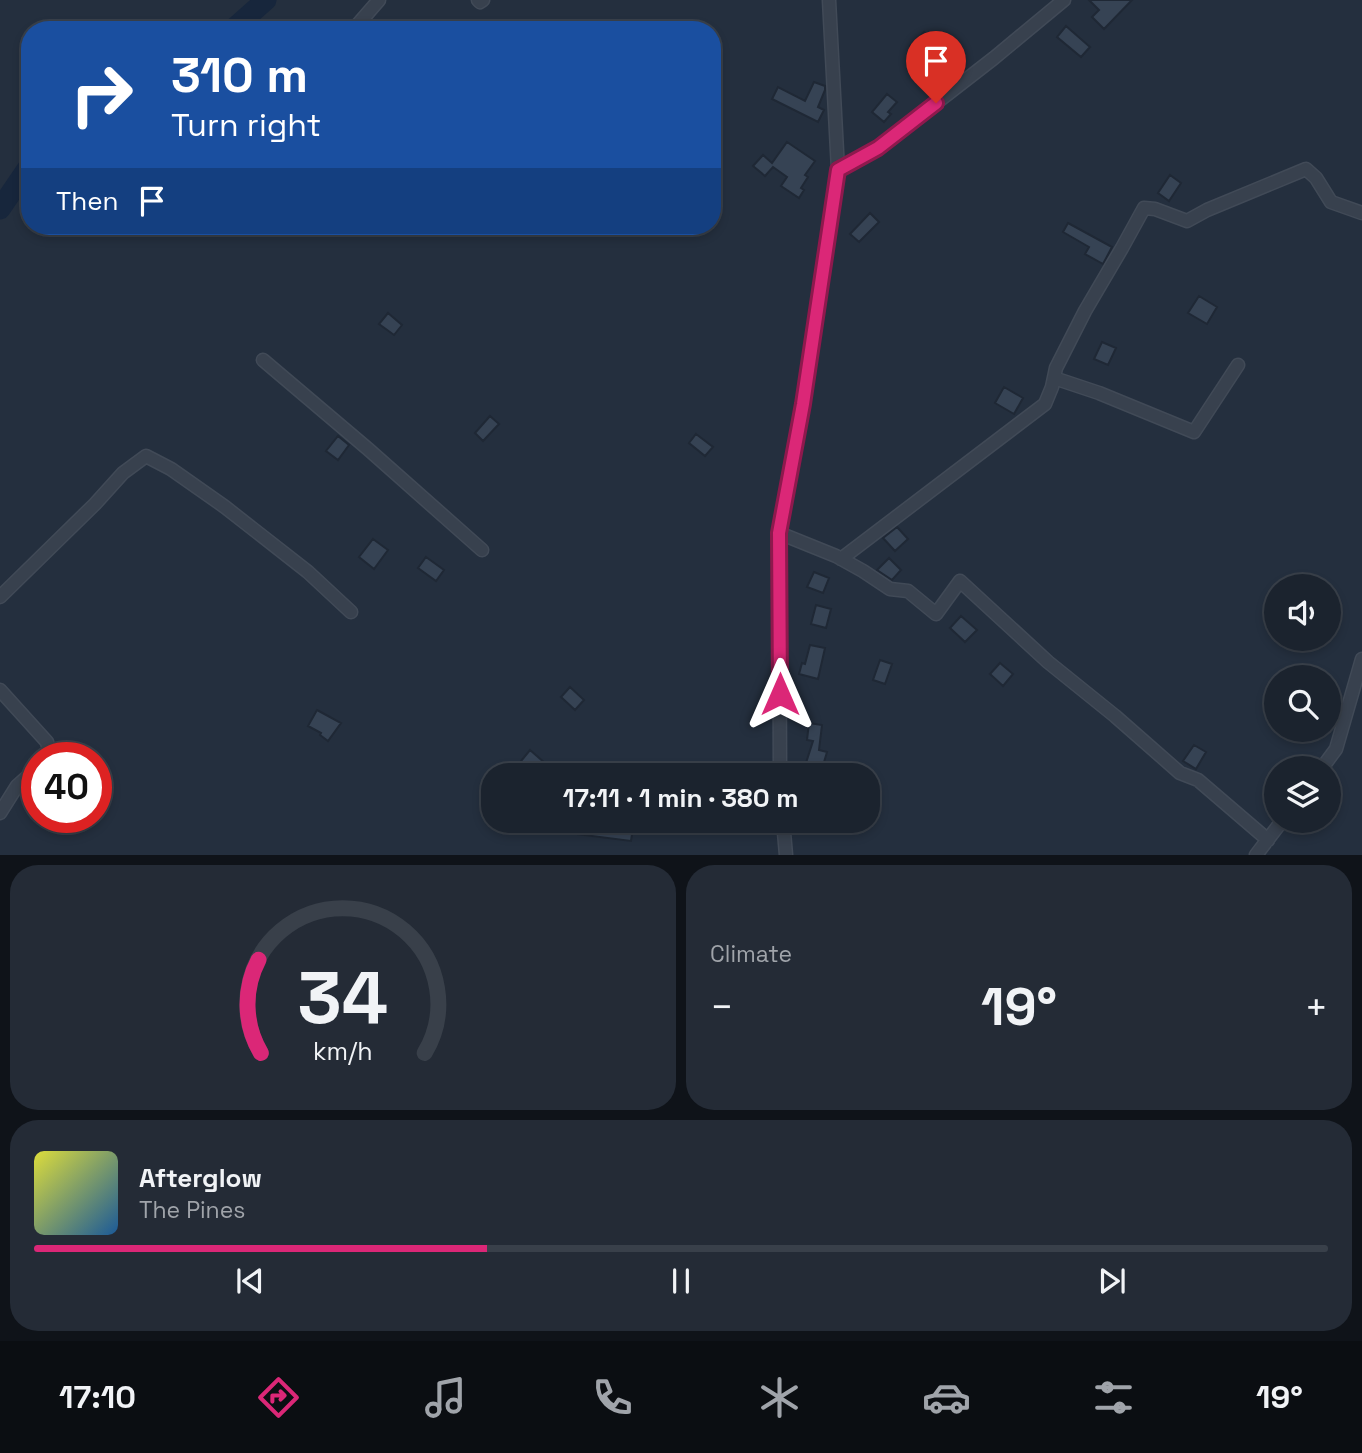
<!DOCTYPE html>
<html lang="en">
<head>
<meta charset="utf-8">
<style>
  body { margin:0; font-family:"Space Grotesk",sans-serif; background:#242b36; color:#f1f3f6; height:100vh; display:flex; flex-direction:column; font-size:26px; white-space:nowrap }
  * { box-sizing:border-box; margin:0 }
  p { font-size:23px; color:#a0a4aa }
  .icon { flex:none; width:38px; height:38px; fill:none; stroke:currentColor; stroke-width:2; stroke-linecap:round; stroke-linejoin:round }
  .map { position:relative; height:855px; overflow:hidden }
  .panel { display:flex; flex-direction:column; gap:10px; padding:10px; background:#0f1319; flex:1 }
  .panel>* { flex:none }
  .top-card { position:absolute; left:21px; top:21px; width:700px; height:214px; border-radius:28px; box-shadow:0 4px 10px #0003,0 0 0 2px #39404a; background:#1a4fa0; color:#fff; overflow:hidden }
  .buttons { position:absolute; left:1264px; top:574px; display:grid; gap:14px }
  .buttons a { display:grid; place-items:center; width:77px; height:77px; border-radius:50%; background:#1b232e; box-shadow:0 4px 10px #0003,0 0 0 2px #39404a; font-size:35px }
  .speed { position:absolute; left:21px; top:742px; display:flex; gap:14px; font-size:35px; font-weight:700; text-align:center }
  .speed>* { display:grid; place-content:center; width:91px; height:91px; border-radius:50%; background:#1b232e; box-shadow:0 4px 10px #0003,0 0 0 2px #39404a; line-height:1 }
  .speed .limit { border:10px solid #d22; background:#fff; color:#111 }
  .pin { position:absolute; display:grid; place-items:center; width:60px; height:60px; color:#fff; margin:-72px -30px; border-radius:50% 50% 50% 0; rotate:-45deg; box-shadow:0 0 7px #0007 }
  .pin .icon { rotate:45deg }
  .me { position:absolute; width:77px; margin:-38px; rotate:0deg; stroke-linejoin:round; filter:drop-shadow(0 0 5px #0008) }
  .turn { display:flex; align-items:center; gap:24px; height:147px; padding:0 35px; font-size:32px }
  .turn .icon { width:91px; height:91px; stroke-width:2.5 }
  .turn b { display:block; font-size:49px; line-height:60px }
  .then { display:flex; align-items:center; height:66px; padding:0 35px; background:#0003; gap:14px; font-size:26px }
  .big { font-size:52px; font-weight:700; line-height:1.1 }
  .panel .tile { flex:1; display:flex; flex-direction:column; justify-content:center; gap:10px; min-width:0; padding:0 24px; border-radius:28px; background:#242b36 }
  .panel .dial { align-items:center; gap:0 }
  .dial svg { height:182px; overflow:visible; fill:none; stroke:#39404a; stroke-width:7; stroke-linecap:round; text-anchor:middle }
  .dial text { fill:#f1f3f6; stroke:none }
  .song { display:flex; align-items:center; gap:21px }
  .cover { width:84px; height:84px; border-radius:10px; background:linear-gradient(135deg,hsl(60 70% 55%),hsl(210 70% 35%)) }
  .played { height:7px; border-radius:4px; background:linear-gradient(90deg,#db2777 35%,#39404a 35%) }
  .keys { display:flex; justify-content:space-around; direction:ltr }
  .heat { display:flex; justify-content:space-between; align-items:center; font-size:38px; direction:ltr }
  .panel .tiles { flex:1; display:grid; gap:10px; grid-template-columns:1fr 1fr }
  .tile:last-child { grid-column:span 2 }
  .trip { position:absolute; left:481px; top:763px; width:399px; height:70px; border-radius:28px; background:#1b232e; box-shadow:0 4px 10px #0003,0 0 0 2px #39404a; font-weight:700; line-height:70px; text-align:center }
  .dock { display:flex; height:112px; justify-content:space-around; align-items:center; background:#0b0e12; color:#a0a4aa }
  .dock .icon { width:49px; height:49px }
  .dock .active { color:#db2777 }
  .dock b { font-size:32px; color:#f1f3f6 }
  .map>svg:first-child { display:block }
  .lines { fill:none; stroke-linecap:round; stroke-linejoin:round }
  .river { stroke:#17263c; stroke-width:21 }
  .building { fill:#364354; stroke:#1f2835; stroke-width:2 }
  .minor-casing { stroke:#414a57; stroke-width:15 }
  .minor { stroke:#38414e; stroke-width:12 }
  .route-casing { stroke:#8e194d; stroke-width:18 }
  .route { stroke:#db2777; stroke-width:12 }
</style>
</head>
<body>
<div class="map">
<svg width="1362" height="855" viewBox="0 0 1362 855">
  <rect width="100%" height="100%" fill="#242f3e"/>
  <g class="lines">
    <path class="river" d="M232,30L266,0
      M0,209L30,165"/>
  </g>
  <path class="building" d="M1089,0H1132L1104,29L1092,17L1099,10Z
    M1066,26L1090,47L1081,57L1057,37Z
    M924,32L935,43L921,57L910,46Z
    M814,82L825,86V90L818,107L824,110L818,122L772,99L778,87L805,101Z
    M887,94L897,102L888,112L891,114L884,122L872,112Z
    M787,142L815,161L805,175L808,177L801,188L804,190L799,198L781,186L787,177L773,167L765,176L753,166L763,155L772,163Z
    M1170,175L1181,183L1169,201L1158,193Z
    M870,213L879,222L859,242L850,234Z
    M1068,223L1112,247L1103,264L1085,254L1089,247L1063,232Z
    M1199,296L1217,307L1207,324L1188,313Z
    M388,313L402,325L394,335L379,324Z
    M1102,342L1116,348L1108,365L1094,359Z
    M1004,387L1023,398L1014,414L995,403Z
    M490,416L499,424L483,441L475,433Z
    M696,434L713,447L705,456L689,443Z
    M338,436L349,445L338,460L326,451Z
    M897,527L908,539L895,551L883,538Z
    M373,539L388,550L374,569L359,557Z
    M426,557L444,570L436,581L418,568Z
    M889,558L901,570L892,580L877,570Z
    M814,572L829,578L823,593L807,587Z
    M816,605L831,609L826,628L811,624Z
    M961,616L977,630L965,642L950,628Z
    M810,645L825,648L818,679L799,674L802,663L805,664Z
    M880,660L892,664L885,684L873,680Z
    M1000,663L1013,674L1003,686L990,674Z
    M570,687L584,700L575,710L561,697Z
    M317,710L341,723L328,741L320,735L321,733L308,726Z
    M809,723L822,725L819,750L827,752L822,769L806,763L813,741L807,740Z
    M1194,745L1206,752L1196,769L1183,761Z
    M530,750L546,764L539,774L521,761Z
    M578,821H634L631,841L576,834Z"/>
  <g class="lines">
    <defs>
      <path id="minor" d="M478,0L480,2L483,0
        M829,0L838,170
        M353,30L379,0
        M263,360L368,449L482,550
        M1054,378L1099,393L1194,432L1238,365
        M779,533L836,556L863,571L890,589L908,591L936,614L960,581L1048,662L1115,716L1180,773L1198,780L1268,840
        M841,559L1045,404L1052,387L1056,368L1085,311L1122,248L1144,208L1155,209L1187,221L1207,210L1306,169L1316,178L1331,202L1362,213
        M0,597L95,504L123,473L146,456L171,469L225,507L308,572L351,612
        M0,690L47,742L50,755L47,758
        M1322,768L1336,749L1362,659
        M780,775L779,533L803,404L838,170L878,148L994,58L1064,0
        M0,813L17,786L37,768
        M783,821L786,855
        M1256,855L1282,821"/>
    </defs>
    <use href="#minor" class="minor-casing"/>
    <use href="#minor" class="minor"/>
  </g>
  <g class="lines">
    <defs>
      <path id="route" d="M780,694L779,533L803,404L838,170L878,148L936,103"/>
    </defs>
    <use href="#route" class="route-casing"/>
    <use href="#route" class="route"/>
  </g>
</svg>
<div class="buttons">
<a><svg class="icon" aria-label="sound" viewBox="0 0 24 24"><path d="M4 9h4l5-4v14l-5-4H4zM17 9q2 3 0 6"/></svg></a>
<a><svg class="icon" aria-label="search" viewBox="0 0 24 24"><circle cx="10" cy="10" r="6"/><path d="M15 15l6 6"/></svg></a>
<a><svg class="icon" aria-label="layers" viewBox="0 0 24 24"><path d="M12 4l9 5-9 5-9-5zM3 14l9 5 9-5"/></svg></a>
</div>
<div class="speed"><div class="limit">40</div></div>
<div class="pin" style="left:936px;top:103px;background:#d93025"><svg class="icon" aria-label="arrive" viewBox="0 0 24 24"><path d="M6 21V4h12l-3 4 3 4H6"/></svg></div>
<svg class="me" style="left:780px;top:694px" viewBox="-20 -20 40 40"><path d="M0-17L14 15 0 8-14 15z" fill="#db2777" stroke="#fff" stroke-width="4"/></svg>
<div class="trip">17:11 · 1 min · 380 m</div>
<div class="top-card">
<div class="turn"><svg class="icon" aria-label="right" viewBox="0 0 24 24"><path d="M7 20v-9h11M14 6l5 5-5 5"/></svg><div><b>310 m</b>Turn right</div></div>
<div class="then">Then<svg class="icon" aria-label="arrive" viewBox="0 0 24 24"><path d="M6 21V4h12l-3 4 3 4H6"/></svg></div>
</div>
</div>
<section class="panel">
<div class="tiles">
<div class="tile dial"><svg viewBox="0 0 100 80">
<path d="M14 69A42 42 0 1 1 86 69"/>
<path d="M14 69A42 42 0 0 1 13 28" stroke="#db2777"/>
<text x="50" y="56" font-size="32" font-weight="700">34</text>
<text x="50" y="72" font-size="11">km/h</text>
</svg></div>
<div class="tile"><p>Climate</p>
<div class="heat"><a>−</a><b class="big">19°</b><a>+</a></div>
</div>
<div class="tile">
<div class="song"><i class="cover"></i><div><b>Afterglow</b><p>The Pines</p></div></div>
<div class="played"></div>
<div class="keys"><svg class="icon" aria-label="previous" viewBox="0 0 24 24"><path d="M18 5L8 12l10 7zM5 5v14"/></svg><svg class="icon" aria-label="pause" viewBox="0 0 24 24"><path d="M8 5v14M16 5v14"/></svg><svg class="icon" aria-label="next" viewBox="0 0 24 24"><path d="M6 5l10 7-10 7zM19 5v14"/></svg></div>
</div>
</div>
</section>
<nav class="dock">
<b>17:10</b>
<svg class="icon active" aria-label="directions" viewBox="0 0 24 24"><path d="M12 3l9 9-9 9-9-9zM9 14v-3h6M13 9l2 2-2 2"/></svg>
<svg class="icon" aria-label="music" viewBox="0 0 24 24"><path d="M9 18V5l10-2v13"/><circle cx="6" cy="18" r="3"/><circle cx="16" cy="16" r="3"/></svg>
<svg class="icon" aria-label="phone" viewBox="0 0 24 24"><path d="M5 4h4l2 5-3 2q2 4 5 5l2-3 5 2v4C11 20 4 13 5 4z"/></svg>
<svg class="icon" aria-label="climate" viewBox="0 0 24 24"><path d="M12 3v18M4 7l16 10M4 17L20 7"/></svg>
<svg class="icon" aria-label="car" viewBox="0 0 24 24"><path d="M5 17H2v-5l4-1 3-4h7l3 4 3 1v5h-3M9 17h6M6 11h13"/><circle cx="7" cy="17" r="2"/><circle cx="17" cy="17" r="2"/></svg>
<svg class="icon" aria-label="filters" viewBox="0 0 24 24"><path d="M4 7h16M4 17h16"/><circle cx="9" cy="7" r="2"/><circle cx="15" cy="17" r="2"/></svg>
<b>19°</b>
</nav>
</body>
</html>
